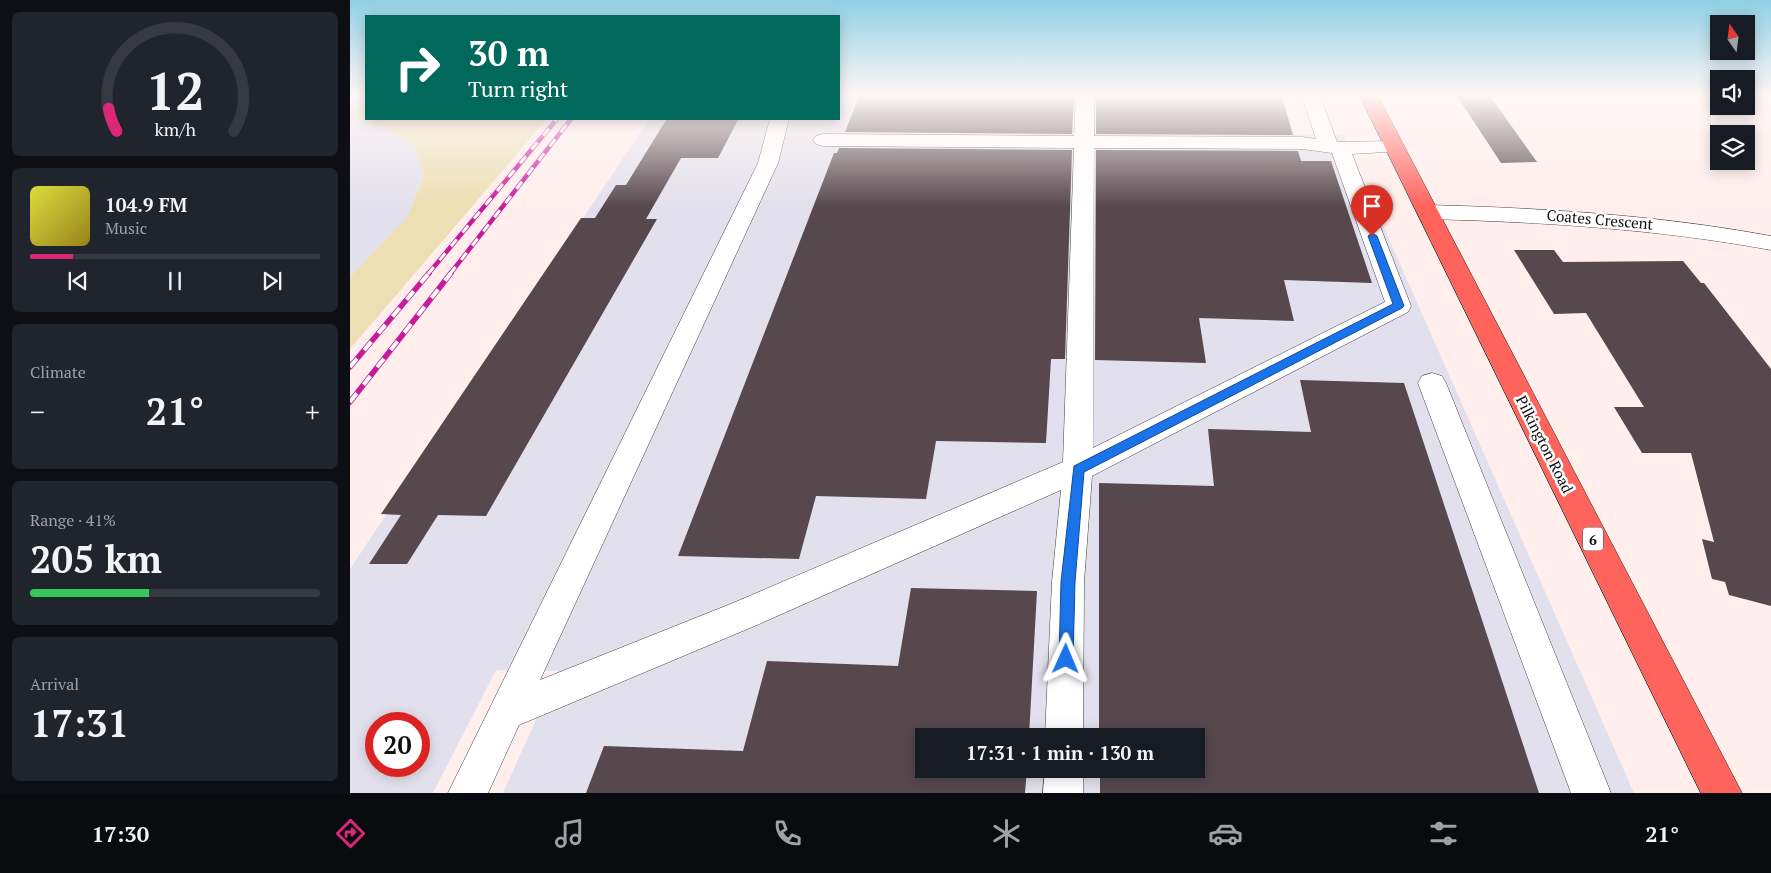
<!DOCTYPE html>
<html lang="en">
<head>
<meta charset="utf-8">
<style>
  body { margin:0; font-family:"PT Serif",serif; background:#20242c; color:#f1f3f6; height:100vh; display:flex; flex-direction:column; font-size:19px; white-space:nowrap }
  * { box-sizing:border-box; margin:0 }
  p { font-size:16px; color:#9ea1a6 }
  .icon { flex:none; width:28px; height:28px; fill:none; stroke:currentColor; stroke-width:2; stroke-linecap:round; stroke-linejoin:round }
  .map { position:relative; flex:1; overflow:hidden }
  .panel { display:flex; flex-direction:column; gap:12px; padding:12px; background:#0d0f14; width:350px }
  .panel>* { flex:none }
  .top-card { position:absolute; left:15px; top:15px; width:475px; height:105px; border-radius:0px; box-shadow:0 2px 12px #0003; background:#00695c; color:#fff; overflow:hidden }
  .needle { width:32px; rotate:346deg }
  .tools { position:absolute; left:1360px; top:15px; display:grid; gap:10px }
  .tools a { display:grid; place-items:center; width:45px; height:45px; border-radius:0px; background:#171b24; box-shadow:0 2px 12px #0003; font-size:25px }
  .speed { position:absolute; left:15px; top:712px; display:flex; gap:10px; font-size:25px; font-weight:700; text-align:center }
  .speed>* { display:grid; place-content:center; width:65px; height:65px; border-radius:50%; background:#171b24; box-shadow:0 2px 12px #0003; line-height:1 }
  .speed .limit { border:8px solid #d22; background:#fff; color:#111 }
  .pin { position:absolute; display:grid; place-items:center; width:42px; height:42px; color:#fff; margin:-51px -21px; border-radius:50% 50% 50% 0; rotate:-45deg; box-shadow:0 0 5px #0007 }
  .pin .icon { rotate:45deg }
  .me { position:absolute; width:55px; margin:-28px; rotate:1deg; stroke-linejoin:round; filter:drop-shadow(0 0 4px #0008) }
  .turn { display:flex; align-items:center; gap:18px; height:105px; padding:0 20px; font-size:22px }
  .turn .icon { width:65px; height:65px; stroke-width:2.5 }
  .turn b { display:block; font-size:35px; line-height:42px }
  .big { font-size:38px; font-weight:700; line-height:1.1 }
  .panel .card { flex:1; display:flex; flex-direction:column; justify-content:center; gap:8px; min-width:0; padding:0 18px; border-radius:8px; background:#20242c }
  .panel .dial { align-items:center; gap:0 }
  .dial svg { height:130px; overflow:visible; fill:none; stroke:#363941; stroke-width:7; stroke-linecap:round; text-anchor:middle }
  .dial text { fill:#f1f3f6; stroke:none }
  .song { display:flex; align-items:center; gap:15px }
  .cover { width:60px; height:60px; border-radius:8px; background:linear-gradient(135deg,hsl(60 70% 55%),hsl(50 70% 35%)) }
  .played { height:5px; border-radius:2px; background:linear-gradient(90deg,#db2777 15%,#363941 15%) }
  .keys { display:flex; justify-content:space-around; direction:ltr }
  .heat { display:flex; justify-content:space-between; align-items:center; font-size:28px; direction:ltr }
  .charge { height:8px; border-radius:4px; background:linear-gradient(90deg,#34c759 41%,#363941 0) }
  .trip { position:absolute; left:565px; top:728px; width:290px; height:50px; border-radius:0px; background:#171b24; box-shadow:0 2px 12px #0003; font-weight:700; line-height:50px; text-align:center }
  .tabs { display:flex; height:80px; justify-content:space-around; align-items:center; background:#090b0e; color:#9ea1a6 }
  .tabs .icon { width:35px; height:35px }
  .tabs .selected { color:#db2777 }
  .tabs b { font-size:22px; color:#f1f3f6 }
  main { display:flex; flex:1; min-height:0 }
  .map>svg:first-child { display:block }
  .industrial { fill:#e2e0ec; fill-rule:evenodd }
  .green { fill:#ecdfb3 }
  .building { fill:#56484d }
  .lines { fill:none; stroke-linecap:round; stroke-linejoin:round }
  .minor-casing { stroke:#404040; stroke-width:1 }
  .major-casing { stroke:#1e1e1e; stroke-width:1 }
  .minor { fill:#fff; fill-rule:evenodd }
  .major { fill:#ff645c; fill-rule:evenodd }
  .rail-far1-casing { stroke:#c71a9d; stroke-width:4.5 }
  .rail-casing { stroke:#c71a9d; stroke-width:5.5 }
  .rail-far1 { stroke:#fff; stroke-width:3; stroke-dasharray:9; stroke-linecap:butt }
  .rail { stroke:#fff; stroke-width:4; stroke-dasharray:11; stroke-linecap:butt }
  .route { fill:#1a73e8; stroke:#114b97 }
  .labels { text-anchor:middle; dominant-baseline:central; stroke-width:5; stroke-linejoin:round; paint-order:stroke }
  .shield { fill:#fff; stroke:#565656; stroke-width:1 }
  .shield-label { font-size:14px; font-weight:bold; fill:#0d0d0d }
  .street-label { font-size:15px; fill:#0d0d0d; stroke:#fff }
</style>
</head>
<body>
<main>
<section class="panel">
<div class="card dial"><svg viewBox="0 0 100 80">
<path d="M14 69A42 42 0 1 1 86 69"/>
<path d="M14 69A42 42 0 0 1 9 55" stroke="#db2777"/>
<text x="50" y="56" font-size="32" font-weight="700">12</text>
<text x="50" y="72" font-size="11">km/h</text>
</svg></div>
<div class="card">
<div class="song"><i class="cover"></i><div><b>104.9 FM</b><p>Music</p></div></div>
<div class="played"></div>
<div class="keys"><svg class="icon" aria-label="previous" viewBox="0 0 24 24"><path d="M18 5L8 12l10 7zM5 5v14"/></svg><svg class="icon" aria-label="pause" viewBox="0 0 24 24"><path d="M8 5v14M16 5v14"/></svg><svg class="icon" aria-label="next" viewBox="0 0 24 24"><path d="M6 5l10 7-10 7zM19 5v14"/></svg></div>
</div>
<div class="card"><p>Climate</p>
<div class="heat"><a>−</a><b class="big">21°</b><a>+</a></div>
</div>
<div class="card"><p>Range · 41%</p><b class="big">205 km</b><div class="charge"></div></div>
<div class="card"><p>Arrival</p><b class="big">17:31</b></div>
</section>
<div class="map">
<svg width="1421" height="793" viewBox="0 0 1421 793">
  <rect width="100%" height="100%" fill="#ffeeec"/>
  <path class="industrial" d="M489,96H746L745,133L993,135L1284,793H153L208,671L146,670L83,793H0V569L299,119H489ZM26,724H69V766H26ZM574,736H846V769H574Z
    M0,119L34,128L65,147L74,176L57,217L0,277Z"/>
  <path class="green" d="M16,100V119H197L0,349V277L57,217L74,176L65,147L34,128L0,119V101Z"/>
  <path class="building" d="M509,96H724L722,134L495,132Z
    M746,96H932L943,135L746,134Z
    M1107,96H1140L1187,162L1151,163Z
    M316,120H388L368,158H331L296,219H307L136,516L88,515L57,564H19L51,515L31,514L231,218H245L266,185H276Z
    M489,148L722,150L715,359H701L696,443L586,441L576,499L466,496L449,559L328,556L484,153H487Z
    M746,150L948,151L951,161H981L1022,283L934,280L944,321L849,318L856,363L745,360Z
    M1164,250H1204L1213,262L1333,261L1351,283H1354L1421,369V606L1379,595L1375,582L1362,579L1352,539L1364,542L1341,453H1292L1264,407H1294L1236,313L1204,314Z
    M950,380L1054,383L1189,793H750V769H846V736H749V483L864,486L858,429L961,432Z
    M561,588L687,591L679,736H574V769H677L675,793H236L254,746L393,751L417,661L548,666Z"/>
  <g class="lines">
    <defs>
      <path id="minor" d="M726,96H744V136L952,137L966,139L952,96H970L987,142L1045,141L1052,143L1055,147L1052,151L1002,154L1061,306L1058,312L742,476L734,582L733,736H695L702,582L711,490L407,625L169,725L138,793H98L408,163L420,119H439L428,163L190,680L383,603L713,462L724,148L473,146L466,144L463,140L466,136L473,134L724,136ZM744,148L952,149L982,153L1035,302L743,448Z
        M1078,205C1193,208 1307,215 1421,236V250C1307,229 1193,222 1078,219L1070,217L1067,212L1070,207Z
        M1082,373L1092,376L1096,383L1261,793H1221L1068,383L1072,376Z
        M695,769H733V793H693Z"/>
      <path id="major" d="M1010,96H1028L1392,793H1351Z"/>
    </defs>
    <use href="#minor" class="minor-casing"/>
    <use href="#major" class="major-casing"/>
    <use href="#minor" class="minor"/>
    <use href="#major" class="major"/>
    <defs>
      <path id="rail-far1" d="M78,274L207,119
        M100,274L221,119"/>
      <path id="rail" d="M0,367L79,273
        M0,402L101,273"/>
    </defs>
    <use href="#rail-far1" class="rail-far1-casing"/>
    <use href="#rail" class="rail-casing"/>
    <use href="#rail-far1" class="rail-far1"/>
    <use href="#rail" class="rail"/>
  </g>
  <linearGradient id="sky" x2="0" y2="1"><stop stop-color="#90d0e5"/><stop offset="0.46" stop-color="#fff7f6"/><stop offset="1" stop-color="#fff7f6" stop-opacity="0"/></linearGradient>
  <rect width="1421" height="207" fill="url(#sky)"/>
  <path class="route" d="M1022,233L1027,236L1054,306L1052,308L734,472L725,582L723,659L721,664L716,666L711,664L709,659L711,582L724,466L1043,304L1018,236Z"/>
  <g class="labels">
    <rect class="shield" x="1233" y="527.5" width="20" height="23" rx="4"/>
    <g class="shield-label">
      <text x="1243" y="539">6</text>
    </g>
    <g class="street-label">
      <text transform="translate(1250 219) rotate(5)">Coates Crescent</text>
      <text transform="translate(1195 444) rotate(63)">Pilkington Road</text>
    </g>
  </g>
</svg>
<div class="tools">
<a><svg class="needle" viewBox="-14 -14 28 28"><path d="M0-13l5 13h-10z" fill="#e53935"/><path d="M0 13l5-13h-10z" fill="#9ea1a6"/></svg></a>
<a><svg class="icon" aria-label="sound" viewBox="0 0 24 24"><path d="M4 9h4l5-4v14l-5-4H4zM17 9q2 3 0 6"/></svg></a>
<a><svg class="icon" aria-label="layers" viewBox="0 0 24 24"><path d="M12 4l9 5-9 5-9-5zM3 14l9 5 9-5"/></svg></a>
</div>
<div class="speed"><div class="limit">20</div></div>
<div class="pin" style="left:1022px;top:236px;background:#d93025"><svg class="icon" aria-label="arrive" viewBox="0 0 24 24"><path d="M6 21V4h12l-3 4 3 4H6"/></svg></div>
<svg class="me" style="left:716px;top:659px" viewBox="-20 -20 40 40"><path d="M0-17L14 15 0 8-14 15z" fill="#1a73e8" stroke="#fff" stroke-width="4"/></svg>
<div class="trip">17:31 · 1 min · 130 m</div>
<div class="top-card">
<div class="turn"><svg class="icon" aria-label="right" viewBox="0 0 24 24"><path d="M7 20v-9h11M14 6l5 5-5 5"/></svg><div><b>30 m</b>Turn right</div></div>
</div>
</div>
</main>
<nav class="tabs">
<b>17:30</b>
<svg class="icon selected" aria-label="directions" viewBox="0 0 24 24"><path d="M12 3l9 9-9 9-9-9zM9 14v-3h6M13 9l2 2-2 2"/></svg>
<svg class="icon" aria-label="music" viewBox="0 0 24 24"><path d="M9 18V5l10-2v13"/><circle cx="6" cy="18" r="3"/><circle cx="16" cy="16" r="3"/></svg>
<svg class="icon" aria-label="phone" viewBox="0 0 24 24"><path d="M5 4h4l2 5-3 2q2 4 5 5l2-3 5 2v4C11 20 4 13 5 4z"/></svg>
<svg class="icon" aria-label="climate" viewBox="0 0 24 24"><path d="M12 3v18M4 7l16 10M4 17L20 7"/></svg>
<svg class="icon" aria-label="car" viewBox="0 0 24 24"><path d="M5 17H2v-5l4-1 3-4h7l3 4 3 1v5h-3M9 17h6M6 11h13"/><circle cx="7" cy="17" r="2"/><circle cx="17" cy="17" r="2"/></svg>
<svg class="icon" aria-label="filters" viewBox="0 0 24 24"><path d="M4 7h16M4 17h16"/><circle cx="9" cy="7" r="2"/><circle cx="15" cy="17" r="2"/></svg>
<b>21°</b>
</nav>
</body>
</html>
